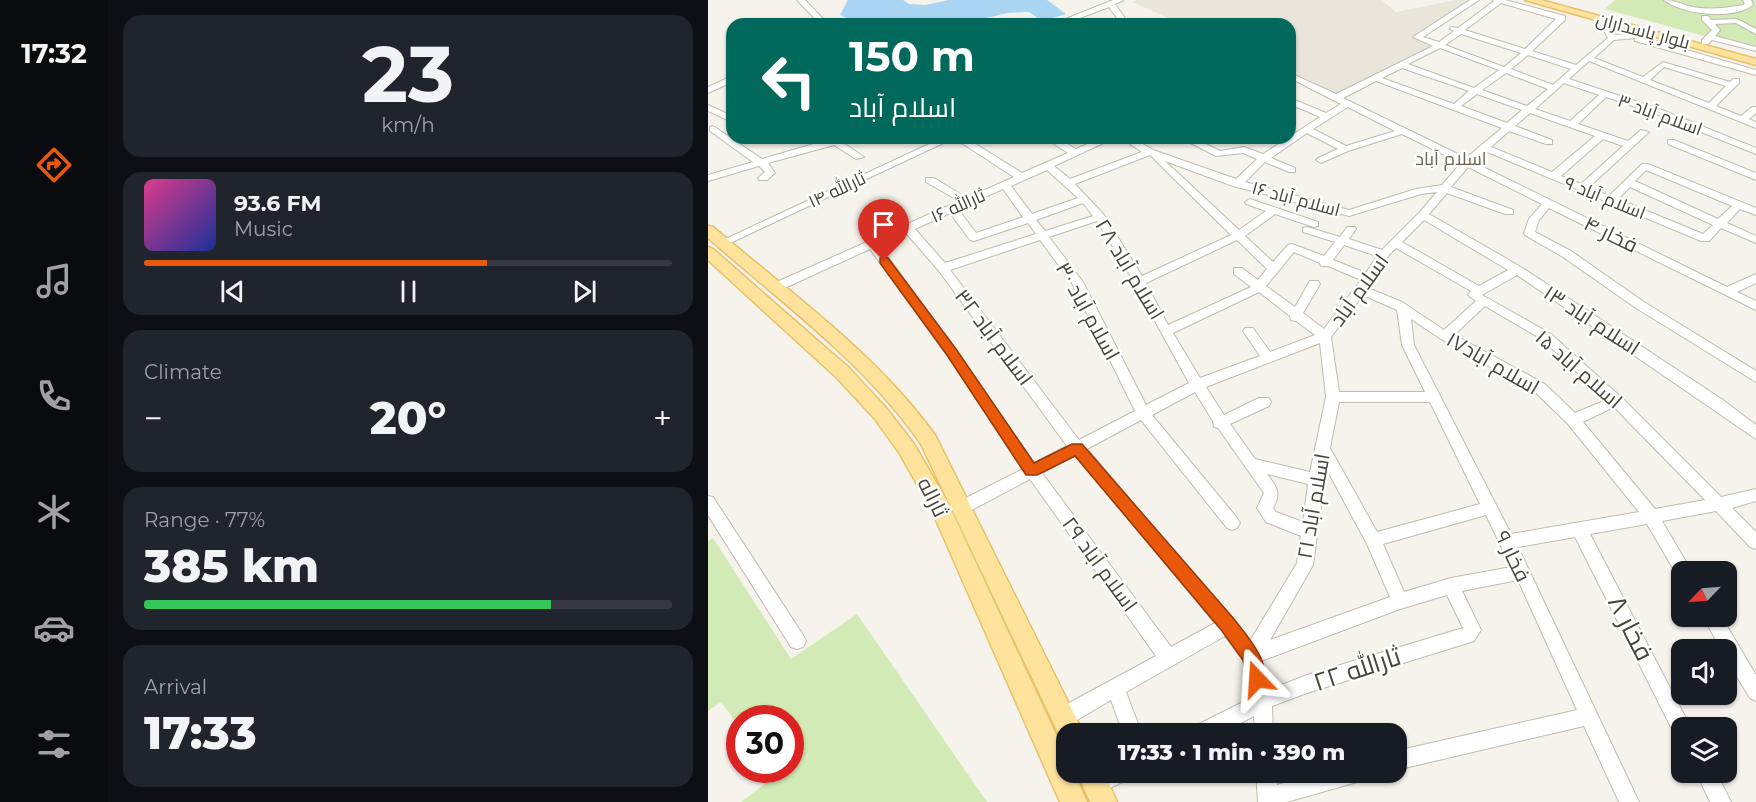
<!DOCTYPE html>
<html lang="en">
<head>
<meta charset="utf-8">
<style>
  body { margin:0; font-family:Montserrat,Cairo,sans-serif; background:#20242c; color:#f1f3f6; height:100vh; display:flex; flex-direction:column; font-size:22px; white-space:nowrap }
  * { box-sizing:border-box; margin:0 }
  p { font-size:20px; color:#9ea1a6 }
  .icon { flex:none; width:33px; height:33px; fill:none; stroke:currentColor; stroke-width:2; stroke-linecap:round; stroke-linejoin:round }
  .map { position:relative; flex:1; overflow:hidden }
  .panel { display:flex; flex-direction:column; gap:15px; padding:15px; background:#0d0f14; width:600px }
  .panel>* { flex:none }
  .top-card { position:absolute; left:18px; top:18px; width:570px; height:126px; border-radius:18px; box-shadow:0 2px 4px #0004; background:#00695c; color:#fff; overflow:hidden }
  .needle { width:39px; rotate:245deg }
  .buttons { position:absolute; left:963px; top:561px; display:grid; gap:12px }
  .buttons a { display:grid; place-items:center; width:66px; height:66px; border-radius:12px; background:#171b24; box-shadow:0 2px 4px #0004; font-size:30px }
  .speed { position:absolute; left:18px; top:705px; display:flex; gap:12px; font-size:30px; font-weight:700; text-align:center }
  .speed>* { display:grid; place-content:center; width:78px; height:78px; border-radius:50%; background:#171b24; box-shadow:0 2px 4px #0004; line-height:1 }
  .speed .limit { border:9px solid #d22; background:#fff; color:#111 }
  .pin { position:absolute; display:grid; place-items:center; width:51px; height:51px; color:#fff; margin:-62px -26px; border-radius:50% 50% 50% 0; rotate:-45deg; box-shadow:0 0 6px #0007 }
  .pin .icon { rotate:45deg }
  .me { position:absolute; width:66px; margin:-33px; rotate:340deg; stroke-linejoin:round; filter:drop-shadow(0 0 4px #0008) }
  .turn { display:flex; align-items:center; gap:21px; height:126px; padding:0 24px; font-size:27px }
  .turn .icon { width:78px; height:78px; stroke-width:2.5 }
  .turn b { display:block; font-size:42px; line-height:51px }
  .big { font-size:45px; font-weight:800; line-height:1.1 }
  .panel .tile { flex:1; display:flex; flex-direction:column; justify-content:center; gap:9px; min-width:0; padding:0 21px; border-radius:18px; background:#20242c }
  .panel .dial { align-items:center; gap:0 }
  .dial b { font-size:78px; line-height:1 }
  .song { display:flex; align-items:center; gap:18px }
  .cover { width:72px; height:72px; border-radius:9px; background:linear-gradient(135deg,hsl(330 70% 55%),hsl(230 70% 35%)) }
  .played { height:6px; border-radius:3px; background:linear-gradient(90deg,#ea580c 65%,#363941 65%) }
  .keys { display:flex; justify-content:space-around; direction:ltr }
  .heat { display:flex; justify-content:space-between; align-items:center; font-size:33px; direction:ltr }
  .charge { height:9px; border-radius:4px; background:linear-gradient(90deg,#34c759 77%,#363941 0) }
  .trip { position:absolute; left:348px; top:723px; width:351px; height:60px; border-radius:18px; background:#171b24; box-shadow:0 2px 4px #0004; font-weight:800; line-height:60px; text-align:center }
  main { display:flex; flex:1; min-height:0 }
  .tabs { display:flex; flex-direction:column; width:108px; justify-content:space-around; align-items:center; background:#090b0e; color:#9ea1a6 }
  .tabs .icon { width:42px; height:42px }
  .tabs .on { color:#ea580c }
  .tabs b { font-size:27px; color:#f1f3f6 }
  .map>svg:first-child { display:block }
  .residential { fill:#eae5da }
  .green { fill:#d2eab5 }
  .water { fill:#a9d4f2 }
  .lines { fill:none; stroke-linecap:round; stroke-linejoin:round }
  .minor-casing { stroke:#c2bbae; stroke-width:2 }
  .major-casing { stroke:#e6c16a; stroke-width:3 }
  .minor { fill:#fff; fill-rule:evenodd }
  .major { fill:#ffe39c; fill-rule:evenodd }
  .route { fill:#ea580c; stroke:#983908; stroke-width:1.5 }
  .labels { text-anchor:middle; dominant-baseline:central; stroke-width:5; stroke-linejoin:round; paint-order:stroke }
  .far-street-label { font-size:18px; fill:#4b4439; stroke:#fff }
  .far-neighbourhood-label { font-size:18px; fill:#6e6250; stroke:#fff }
  .street-label { font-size:21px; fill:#4b4439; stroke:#fff }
  .near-street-label { font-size:26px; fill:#4b4439; stroke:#fff }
</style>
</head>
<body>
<main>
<nav class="tabs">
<b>17:32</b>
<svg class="icon on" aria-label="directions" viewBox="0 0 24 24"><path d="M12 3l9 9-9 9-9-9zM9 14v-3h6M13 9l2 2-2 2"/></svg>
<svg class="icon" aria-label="music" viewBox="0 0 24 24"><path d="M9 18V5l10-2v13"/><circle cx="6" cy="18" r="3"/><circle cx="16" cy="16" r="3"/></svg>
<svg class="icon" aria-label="phone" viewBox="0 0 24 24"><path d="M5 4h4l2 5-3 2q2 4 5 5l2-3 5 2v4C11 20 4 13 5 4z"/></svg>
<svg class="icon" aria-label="climate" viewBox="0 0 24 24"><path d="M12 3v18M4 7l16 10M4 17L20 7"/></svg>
<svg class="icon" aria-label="car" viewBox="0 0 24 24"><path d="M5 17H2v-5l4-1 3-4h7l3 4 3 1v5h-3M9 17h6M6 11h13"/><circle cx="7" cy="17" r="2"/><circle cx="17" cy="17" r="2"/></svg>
<svg class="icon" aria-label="filters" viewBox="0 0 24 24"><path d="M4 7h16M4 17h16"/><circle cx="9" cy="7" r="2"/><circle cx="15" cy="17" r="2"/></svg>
</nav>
<section class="panel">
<div class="tile dial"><b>23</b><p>km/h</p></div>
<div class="tile">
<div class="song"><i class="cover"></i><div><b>93.6 FM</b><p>Music</p></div></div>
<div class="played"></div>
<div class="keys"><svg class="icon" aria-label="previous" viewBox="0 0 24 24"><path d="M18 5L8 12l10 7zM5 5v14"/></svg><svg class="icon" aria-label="pause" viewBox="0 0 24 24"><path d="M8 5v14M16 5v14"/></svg><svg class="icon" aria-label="next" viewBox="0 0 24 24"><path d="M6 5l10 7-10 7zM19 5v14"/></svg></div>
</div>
<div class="tile"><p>Climate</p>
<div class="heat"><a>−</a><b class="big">20°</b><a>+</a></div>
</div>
<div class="tile"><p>Range · 77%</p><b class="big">385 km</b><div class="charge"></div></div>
<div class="tile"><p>Arrival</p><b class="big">17:33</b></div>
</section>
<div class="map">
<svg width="1048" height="802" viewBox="0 0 1048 802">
  <rect width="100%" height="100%" fill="#f6f3ec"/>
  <path class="residential" d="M429,0H674L688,12L748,0H761L705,37L723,47L630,94L582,72V24H474L424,2Z"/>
  <path class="green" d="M907,0H1048V50L897,9Z
    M5,538L83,659L149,614L279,802H33L58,783L52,770H82V718H32L31,726L13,702L0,711V541Z"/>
  <path class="water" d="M140,0H195L201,4L217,5L241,0H339L358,14L334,21L321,12L300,13L251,24H152L132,15Z"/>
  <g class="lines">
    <defs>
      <path id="minor" d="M89,0H97L120,24H112Z
        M405,0H416L407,4L421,24H413L401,7L356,24H345Z
        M762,0H771L715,37L731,42L746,31L742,29L743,27L750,28L786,1L785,0H797L857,16V20L824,51L868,65L900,38L894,27L882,17L886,15L900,24L906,35L945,32H948V36L933,37L1048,70V75L927,41V38L906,40L886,58L935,77L955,62L1022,82L1025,79H1031V83L1008,106L1033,116L1044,107H1048V113L1041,119L1048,122V128L881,61L861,79L954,110L1048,148V154L948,114L898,97L870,124L920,141L933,130L941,132L881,187L901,196L934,164H940L1048,208V215L1032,209L1019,223L1048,236V243L1013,228L1001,241H993L777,151L765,162L1019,287L1048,274V283L1029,292L1048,301V310L841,208L831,220L827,232L863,251L936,302L1048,371V382L928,308L855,257L817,235L816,233L821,219L834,204L760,167L743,187L805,210V214H797L739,193L721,214L813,267L1015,400L1048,425V439L809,275L774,295L843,334L914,398L1013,497L1048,489V501L1024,508L1048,532V549L1042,547L1008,511L954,521L984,572H974V579L970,577L939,524L882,534L983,728H974V737L967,735L867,537L810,547L931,802H911L876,726L688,770V751L869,710L810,580L754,591L773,630L766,641L599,693L564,706L565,734H547L546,716L512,734H483L485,727L545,697L535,660L517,636L418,692L434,734H415L403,700L364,723L357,725L350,723L348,716L350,709L448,656L322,479L260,512L255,514L250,512L247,507L250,502L315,469L239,355L162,249L70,291H62L60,288L62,285L251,201L218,182V178H226L259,198L306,177L246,138L20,244H12L11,242L234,138H258L314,173L360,153L337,138H349L368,149L393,138H406L346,166L362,179L434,152L413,138H425L445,150L528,179L549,159L535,153L508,156L473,138H485L512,151L536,147L555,154L612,117L582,104V98L618,113L633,104L582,78V73L628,94L725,46L705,37ZM793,3L848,19L817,49L757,30ZM753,34L813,53L796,67L737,45ZM732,48L791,70L766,88L700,64ZM820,55L863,69L845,85L803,69ZM956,67L1018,86L1001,103L942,80ZM694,68L761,91L746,104L674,78ZM798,73L840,89L819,106L774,90ZM668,81L794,128L758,158L635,98ZM856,83L891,95L862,121L827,109ZM769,94L814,110L799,123L753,106ZM640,107L687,131L638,146L605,129ZM822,113L887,136L844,172L783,147L801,131L838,144H844V140L807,126ZM599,133L630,149L610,158L608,160L613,163L640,151L694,134L753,163L734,185L708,189L641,210L537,182L557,162L581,172H587V168L563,158ZM895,139L915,146L873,184L853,176ZM442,155L523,235L434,276L396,215L367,184ZM457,161L525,186L641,216L713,194L729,192L711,213L674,250L641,239L648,229L647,227H639L632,237L599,227L595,228V232L627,242L616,256L584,244L580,245L565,262L537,236L567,214L606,227L610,226V222L542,199L537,202L538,204L558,211L531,230ZM339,170L370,198L324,214L303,186ZM938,170L1024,206L1010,219L927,181ZM922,187L1005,225L995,234L910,199ZM295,189L315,217L268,233L250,209ZM375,203L385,216L337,231L328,220ZM242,213L262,240L266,241L320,223L328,234L237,263L207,229ZM716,220L800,270L771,286L694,242ZM389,221L418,268L481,383L438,405L375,282L341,237ZM198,233L231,271L359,446L326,463L247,349L171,245ZM332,240L364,283L427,411L371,440L242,270ZM529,240L559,269L550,280L534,268H526V274L543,287L460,325L438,283ZM636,245L669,256L658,273L625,260ZM688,248L763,291L760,295L768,301L736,330L694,302L660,288L680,256ZM586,252L612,263L613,266H620L653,280L616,329L595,313L612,284L610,281H602L587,307L558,286ZM551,292L582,316L583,320L588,321L607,335L562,352L545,328H537L535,331L552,356L492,378L465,333ZM655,295L689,310L694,345L717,392H631L623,337ZM777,306L835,340L898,400L867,413L837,384L746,335ZM703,319L733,339L827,392L860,424L931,512L803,534L706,345ZM612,343L618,397L602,472L547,459L522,424L561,406L563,402L561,398H551L516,415L498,387ZM487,392L505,421L506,427L510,428L556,493L549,508L558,522L593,536L589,563L542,641L379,449L433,420L519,528L524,530L529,528L532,523L529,518L444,415ZM631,402H722L772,504L669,532L622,448ZM906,407L997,500L947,509L875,422ZM367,455L507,623L463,647L334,473ZM618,468L659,544L682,597L562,640L605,565ZM559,474L600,484L595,522L568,512L565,508C574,493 568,486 559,474ZM778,515L803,567L743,578L696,592L675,544ZM739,595L755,628L599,675L561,690L553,661L692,609Z
        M956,0C967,0 975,5 985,7C1002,10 1019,8 1035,5L1037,4L1035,0H1043L1045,5C1026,20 975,15 956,0Z
        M994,16H1000L1003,20L1029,19L1048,29V34L1028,23L1007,24L1012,30L1007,36L1048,47V51L1004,40L1000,44H994V40L1004,30L994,20Z
        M455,19L470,22L471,24H441Z
        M24,76V82L0,93V87Z
        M0,105L24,116V122L0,111Z
        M5,126L54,159L126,138H140L134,142L156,157L148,159L126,145L60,163L67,173L59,180H51L50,178L57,172L51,166L0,181V175L45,162L2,131V127Z
        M960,140H966L1048,173V180L960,144Z
        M0,496L5,497L95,635L98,641L95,647L89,649L83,647L0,515Z
        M995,616H1013L1048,675V701L1042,698L1018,659V650H1013Z
        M392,772H423L421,779L387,795L380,792L377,785L380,778Z
        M548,772H568L569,785L613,772H658L656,779L649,782L579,802H550Z
        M988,772H1008L1023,802H1002Z"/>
      <path id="major" d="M817,0H833L1048,59V65Z
        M0,226L5,227C81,292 168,353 227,435L376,734H358V744L355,743L213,444C157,363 73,302 0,238Z
        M0,247L5,249L141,368L179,409L206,444L239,501L358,756V772H366L379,802H352L224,511L192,454L167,419L129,378L0,260Z
        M369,772H396L409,802H382Z"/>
    </defs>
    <use href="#minor" class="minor-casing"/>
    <use href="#major" class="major-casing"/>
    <use href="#minor" class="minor"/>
    <use href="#major" class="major"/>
  </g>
  <path class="route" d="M176,257L180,258L248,349L326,463L364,444H374L526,619C539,636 564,663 555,685L549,688L542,685L535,660L514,631L367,456L329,475H318L239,355L172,263V258Z"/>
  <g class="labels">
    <g class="far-street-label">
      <text transform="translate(935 31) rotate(15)">بلوار پاسداران</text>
      <text transform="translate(952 115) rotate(20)">اسلام آباد ۳</text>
      <text transform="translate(129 190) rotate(-25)">ثارالله ۱۴</text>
      <text transform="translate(897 198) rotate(22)">اسلام آباد ۹</text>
      <text transform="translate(588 199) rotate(15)">اسلام آباد ۱۶</text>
      <text transform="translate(250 206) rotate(-24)">ثارالله ۱۶</text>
    </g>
    <g class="far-neighbourhood-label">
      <text x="743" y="159">اسلام آباد</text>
    </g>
    <g class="street-label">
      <text transform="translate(903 234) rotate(26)">فخار ۴</text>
      <text transform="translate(422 269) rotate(59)">اسلام آباد ۲۸</text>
      <text transform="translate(651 290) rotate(-54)">اسلام آباد</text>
      <text transform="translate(380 311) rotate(61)">اسلام آباد ۳۰</text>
      <text transform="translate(884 320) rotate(33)">اسلام آباد ۱۳</text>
      <text transform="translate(286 337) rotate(53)">اسلام آباد ۳۲</text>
      <text transform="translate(785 363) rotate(30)">اسلام آباد۱۷</text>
      <text transform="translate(871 369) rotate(41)">اسلام آباد ۱۵</text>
      <text transform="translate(225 497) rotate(63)">ثاراله</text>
      <text transform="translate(605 506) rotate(-80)">اسلام آباد ۲۱</text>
      <text transform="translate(805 556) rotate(64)">فخار ۹</text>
      <text transform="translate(392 564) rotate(54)">اسلام آباد ۲۹</text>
    </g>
    <g class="near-street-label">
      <text transform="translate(923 628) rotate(63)">فخار ۸</text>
      <text transform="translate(649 669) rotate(-18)">ثارالله ۲۲</text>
    </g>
  </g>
</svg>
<div class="buttons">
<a><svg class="needle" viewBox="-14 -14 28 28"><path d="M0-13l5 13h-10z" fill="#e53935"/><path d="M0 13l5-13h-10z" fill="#9ea1a6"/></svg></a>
<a><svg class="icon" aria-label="sound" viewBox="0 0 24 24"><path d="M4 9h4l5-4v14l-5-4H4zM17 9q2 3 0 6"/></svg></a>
<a><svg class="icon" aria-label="layers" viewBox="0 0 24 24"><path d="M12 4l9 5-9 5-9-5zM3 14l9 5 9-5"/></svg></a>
</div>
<div class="speed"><div class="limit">30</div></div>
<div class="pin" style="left:176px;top:261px;background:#d93025"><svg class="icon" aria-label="arrive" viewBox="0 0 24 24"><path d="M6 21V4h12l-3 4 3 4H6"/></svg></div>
<svg class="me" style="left:549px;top:679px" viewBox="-20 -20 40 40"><path d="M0-17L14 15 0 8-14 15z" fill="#ea580c" stroke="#fff" stroke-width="4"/></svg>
<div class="trip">17:33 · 1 min · 390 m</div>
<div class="top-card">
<div class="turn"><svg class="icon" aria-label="left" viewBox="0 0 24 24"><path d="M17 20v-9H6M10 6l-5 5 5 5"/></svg><div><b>150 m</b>اسلام آباد</div></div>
</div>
</div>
</main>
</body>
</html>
